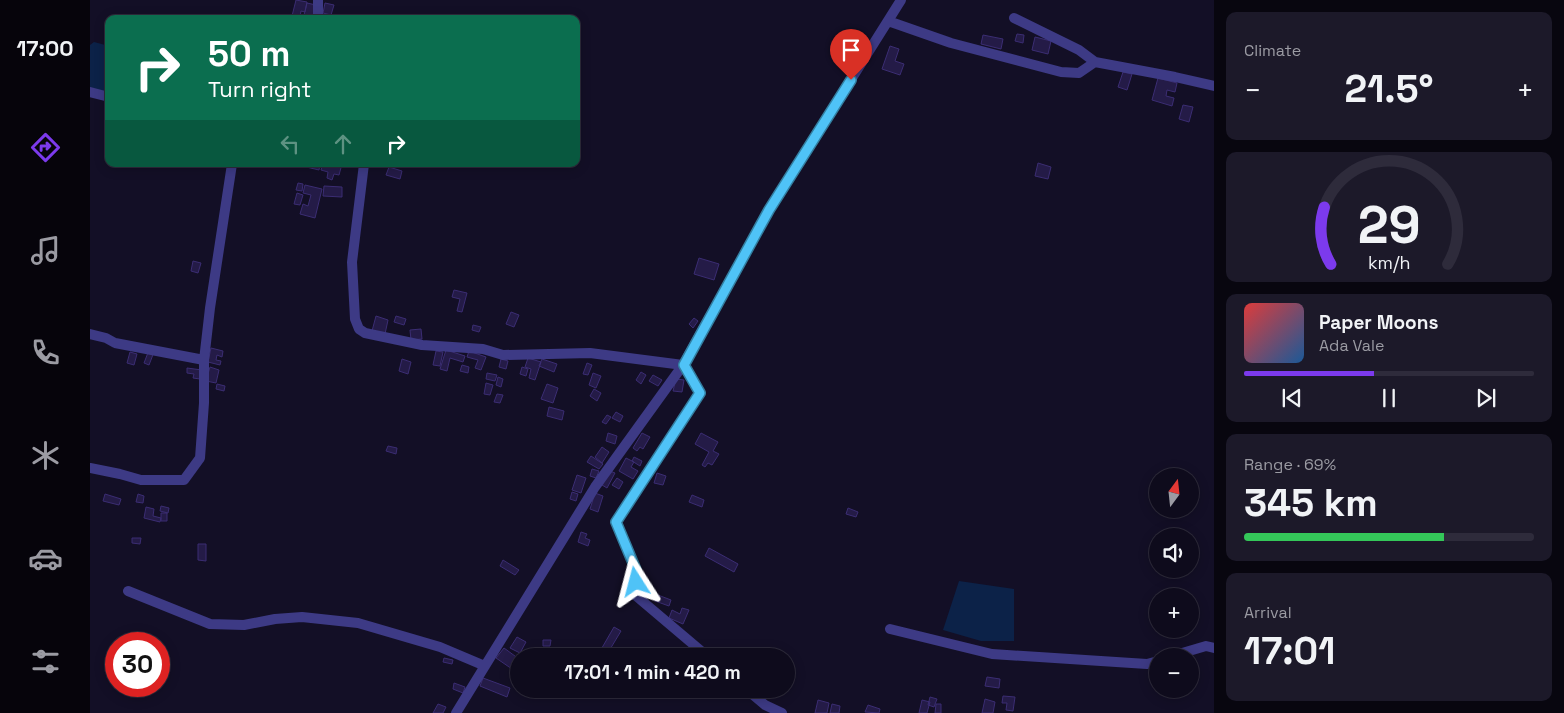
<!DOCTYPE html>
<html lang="en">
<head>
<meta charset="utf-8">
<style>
  body { margin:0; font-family:"Space Grotesk",sans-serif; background:#1c1929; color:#f1f3f6; height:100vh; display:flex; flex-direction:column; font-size:19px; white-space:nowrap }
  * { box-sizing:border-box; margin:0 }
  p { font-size:16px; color:#9b9ba3 }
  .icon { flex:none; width:28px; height:28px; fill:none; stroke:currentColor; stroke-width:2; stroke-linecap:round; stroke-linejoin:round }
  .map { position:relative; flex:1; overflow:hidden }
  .drawer { display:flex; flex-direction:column; gap:12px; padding:12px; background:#08060f; width:350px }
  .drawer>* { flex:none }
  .guide { position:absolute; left:15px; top:15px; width:475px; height:152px; border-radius:10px; box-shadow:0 2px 12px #0003,0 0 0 1px #2e2b3b; background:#0b6e4f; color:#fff; overflow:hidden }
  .needle { width:32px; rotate:15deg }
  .tools { position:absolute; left:1059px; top:468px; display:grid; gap:10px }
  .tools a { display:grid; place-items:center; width:50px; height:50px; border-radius:50%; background:#0e0b1c; box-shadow:0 2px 12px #0003,0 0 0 1px #2e2b3b; font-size:25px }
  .speed { position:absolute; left:15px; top:632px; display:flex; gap:10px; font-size:25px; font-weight:700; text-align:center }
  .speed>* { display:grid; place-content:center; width:65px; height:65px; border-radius:50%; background:#0e0b1c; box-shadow:0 2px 12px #0003,0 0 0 1px #2e2b3b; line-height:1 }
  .speed .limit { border:8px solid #d22; background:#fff; color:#111 }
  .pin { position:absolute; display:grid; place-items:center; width:42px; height:42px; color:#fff; margin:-51px -21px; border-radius:50% 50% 50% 0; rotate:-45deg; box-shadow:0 0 5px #0007 }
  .pin .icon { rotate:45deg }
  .me { position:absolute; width:55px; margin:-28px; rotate:351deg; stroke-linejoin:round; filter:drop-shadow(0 0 4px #0008) }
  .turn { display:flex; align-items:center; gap:18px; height:105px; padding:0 20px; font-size:22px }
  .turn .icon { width:65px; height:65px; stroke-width:2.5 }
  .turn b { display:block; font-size:35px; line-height:42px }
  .lanes { display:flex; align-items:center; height:48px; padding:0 20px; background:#0003; justify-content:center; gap:25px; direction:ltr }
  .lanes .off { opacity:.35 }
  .big { font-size:38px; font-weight:800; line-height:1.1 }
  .drawer .card { flex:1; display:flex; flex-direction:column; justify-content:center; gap:8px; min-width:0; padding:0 18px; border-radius:10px; background:#1c1929 }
  .drawer .dial { align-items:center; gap:0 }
  .dial svg { height:130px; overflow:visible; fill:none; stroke:#2e2b3b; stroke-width:7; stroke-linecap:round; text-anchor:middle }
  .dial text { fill:#f1f3f6; stroke:none }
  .song { display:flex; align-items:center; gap:15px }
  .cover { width:60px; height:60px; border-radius:8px; background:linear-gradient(135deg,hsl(0 70% 55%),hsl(210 70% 35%)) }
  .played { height:5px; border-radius:2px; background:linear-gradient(90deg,#7c3aed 45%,#2e2b3b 45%) }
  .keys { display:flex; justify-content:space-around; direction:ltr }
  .heat { display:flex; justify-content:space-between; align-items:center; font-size:28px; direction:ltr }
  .charge { height:8px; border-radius:4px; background:linear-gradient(90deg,#34c759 69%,#2e2b3b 0) }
  .trip { position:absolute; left:420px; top:648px; width:285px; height:50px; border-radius:25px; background:#0e0b1c; box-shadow:0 2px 12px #0003,0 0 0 1px #2e2b3b; font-weight:800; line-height:50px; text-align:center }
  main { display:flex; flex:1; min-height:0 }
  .tab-bar { display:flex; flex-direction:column; width:90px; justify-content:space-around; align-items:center; background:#06040b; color:#9b9ba3 }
  .tab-bar .icon { width:35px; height:35px }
  .tab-bar .selected { color:#7c3aed }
  .tab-bar b { font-size:22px; color:#f1f3f6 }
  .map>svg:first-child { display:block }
  .water { fill:#0c2248 }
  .building { fill:#241b47; stroke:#3b2d73 }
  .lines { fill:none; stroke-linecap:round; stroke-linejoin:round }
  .minor { stroke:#3d3a85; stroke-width:10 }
  .route-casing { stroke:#337fa1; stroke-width:12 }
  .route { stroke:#4fc3f7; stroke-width:9 }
</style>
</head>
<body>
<main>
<nav class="tab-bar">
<b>17:00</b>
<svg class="icon selected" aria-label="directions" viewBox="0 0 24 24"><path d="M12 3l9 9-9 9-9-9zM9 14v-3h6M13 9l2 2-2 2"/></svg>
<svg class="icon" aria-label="music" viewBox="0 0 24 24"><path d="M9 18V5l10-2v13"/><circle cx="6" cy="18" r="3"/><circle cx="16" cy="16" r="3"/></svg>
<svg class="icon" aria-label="phone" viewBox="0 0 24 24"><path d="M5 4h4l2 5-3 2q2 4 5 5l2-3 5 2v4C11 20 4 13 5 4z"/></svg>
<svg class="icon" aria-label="climate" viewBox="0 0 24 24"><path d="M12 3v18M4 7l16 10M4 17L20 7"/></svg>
<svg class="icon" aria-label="car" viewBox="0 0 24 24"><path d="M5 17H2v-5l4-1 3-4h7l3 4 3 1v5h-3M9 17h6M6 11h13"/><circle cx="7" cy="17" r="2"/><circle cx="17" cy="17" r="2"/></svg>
<svg class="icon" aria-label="filters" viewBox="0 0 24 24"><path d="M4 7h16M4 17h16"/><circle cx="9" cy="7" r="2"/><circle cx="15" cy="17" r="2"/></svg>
</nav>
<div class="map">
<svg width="1124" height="713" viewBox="0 0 1124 713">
  <rect width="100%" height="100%" fill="#130f26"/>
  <path class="water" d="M4,42L19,46V94L0,89V45Z
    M869,581L924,589V641H891L853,630Z"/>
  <path class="building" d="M206,0L217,2L215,12L211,11L210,17L202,16Z
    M217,3L226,5L222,19H213Z
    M235,3L244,5L241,15L233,13Z
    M927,34L934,35L933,43L925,41Z
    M893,35L913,39L911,49L891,44Z
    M945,37L961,41L958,54L942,50Z
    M800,46L809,49L805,61L814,64L810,75L792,69Z
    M1033,72L1042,74L1037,90L1028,87Z
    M1068,78L1087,83L1085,92L1077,90L1076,96L1084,98L1082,106L1062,100Z
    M1093,105L1103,107L1099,122L1089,119Z
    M948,163L961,167L958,179L945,176Z
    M213,164H230L229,170L212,166Z
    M233,164H252L249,175L244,174L242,180L237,178L238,172L231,170Z
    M299,167L312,171L310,179L296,175Z
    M208,183L213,184L212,191L206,190Z
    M215,185L232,189L225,218L210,214L213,204L218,206L221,195L213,193Z
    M234,186L252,187V197L233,196Z
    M207,193L213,195L210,205L204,204Z
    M609,258L629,264L624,280L604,274Z
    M103,261L111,263L108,273L101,271Z
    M364,290L377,293L372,312L367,311L370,299L362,297Z
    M421,312L429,315L424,327L416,324Z
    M286,316L298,320L295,334L282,331Z
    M306,316L316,319L314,325L304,322Z
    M604,318L608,321L603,328L599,324Z
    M383,325L391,327L389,332L382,330Z
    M331,329L332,339L321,340L320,330Z
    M121,348L133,351L132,357L127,355L126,360L131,361L130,365L118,362Z
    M59,350L64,352L59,365L54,363Z
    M356,350L375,356L373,362L360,358L357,371L350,369Z
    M346,351L353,352L350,366L343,365Z
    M379,351L396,357L391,370L385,368L388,360L377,357Z
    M40,352L47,354L44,365L37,363Z
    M438,358L451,362L445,380L439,378L441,369L435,367Z
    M312,359L321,362L318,374L309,371Z
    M411,359L418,361L416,369L409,367Z
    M452,359L467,364L464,372L449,366Z
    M497,363L502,365L498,375L493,374Z
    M372,365L379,367L378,373L370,371Z
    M120,367L129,370L126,383L116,381Z
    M432,367L438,369L436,376L430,374Z
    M97,368L112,370L110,379L103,378L104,374L97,373Z
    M551,372L556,375L551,384L546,380Z
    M397,373L407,375L405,381L396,379Z
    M503,373L511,376L506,388L499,385Z
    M563,375L572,380L568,386L559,381Z
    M408,377L413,379L411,387L406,385Z
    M586,379L594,380L592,392L583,391Z
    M396,383L403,385L400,395L394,394Z
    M127,384L135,386L134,391L126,389Z
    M457,384L468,388L463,403L451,399Z
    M504,389L511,393L507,401L500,396Z
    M407,394L413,395L410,403L404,402Z
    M459,407L474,411L472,420L457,416Z
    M526,412L533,416L530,422L522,418Z
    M517,415L521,417L516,424L512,422Z
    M518,433L527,436L525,444L516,441Z
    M552,433L560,437L553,449L550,447L547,451L543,448Z
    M611,433L628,442L623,451L629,454L622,465L618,463L615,467L612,465L619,452L605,444Z
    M298,446L307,448L306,454L296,451Z
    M512,447L519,452L512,463L505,457Z
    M501,456L513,464L509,469L497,462Z
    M544,457L552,461L550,466L542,461Z
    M536,458L544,462L541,467L548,471L543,479L529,471Z
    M502,469L509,471L506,478L500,476Z
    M520,471L525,473L517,488L512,485Z
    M567,473L576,476L573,485L564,483Z
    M487,475L496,478L491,493L482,490Z
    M527,478L533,482L529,489L522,485Z
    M482,492L488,494L486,501L480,499Z
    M505,493L513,496L508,512L500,509Z
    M15,494L31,499L29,505L13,501Z
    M48,494L54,496L53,503L46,502Z
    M602,495L614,500L612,507L599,502Z
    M71,506L79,508L78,513L70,511Z
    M56,507L64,509L63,516L71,518L70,522L54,518Z
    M758,508L768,512L766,517L756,514Z
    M71,513H77V521H71Z
    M491,532L497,534L495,538L500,540L498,546L488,542Z
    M42,538H51L50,544L42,543Z
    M108,544H116V561L108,560Z
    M619,548L648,564L644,572L615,556Z
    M413,560L429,570L425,575L410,566Z
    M568,595L581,600L579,606L565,601Z
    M592,608L599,610L593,624L579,618L582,610L590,614Z
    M524,627L531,631L516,656H515L509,653Z
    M427,637L436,642L430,653L420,648Z
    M453,640H461L460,646H453Z
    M414,648L429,659L422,669L406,658Z
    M354,658L363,660L362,664L353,662Z
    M897,677L910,679L909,688L895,686Z
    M393,678L420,688L417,697L390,686Z
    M364,683L375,687L373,693L363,689Z
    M913,696L925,697L923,711L916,710L917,703H912Z
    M840,697L847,699L844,707L838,705Z
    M895,699L905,702L903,713H892Z
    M728,700L739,703L737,713H725Z
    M832,700L840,702L837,713H829Z
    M348,704L356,707L353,713H343Z
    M742,704L750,706L749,713H740Z
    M846,704H851V713H845Z
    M778,705L790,709L789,713L775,712Z"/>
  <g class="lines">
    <path class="minor" d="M924,18L989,50L1005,62L1085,77L1124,86
      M228,19V0
      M798,21L861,43L971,72L989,73L1005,62
      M0,92L19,97
      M274,164L262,262L265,319L269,329L275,333L332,345L393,349L413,355L500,353L593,365L610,393L526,522L546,570L545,595L617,656
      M0,334L16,338L25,343L114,360
      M0,468L30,474L51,480H94L110,458L114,403V360L120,308L142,164
      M38,591L120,624L154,625L185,619L212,617L268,623L350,647L395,666
      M800,629L902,654L1057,664L1068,661
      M1082,656L1116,646L1124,648
      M656,689L675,705L692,713
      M366,713L505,487L593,365L679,210L811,0"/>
  </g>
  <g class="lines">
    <defs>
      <path id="route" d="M546,582V570L526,522L610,393L594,365L679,210L761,80"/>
    </defs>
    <use href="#route" class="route-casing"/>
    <use href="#route" class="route"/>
  </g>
</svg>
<div class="tools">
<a><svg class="needle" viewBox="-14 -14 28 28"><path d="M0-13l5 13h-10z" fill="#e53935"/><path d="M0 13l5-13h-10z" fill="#9b9ba3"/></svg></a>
<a><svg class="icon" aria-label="sound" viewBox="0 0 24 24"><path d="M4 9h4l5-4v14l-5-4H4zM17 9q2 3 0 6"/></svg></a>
<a>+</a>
<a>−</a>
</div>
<div class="speed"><div class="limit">30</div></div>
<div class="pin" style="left:761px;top:80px;background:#d93025"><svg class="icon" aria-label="arrive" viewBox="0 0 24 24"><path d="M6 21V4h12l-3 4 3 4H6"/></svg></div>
<svg class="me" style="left:546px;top:582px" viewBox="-20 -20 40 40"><path d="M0-17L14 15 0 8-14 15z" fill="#4fc3f7" stroke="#fff" stroke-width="4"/></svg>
<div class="trip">17:01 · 1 min · 420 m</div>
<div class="guide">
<div class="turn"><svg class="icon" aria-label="right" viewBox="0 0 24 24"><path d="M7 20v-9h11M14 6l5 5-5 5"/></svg><div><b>50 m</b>Turn right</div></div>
<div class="lanes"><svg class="icon off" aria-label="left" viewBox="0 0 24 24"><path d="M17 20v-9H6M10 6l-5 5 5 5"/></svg><svg class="icon off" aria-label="ahead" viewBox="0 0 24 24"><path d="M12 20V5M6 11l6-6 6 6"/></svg><svg class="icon" aria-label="right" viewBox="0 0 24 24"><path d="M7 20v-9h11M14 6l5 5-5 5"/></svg></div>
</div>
</div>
<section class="drawer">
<div class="card"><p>Climate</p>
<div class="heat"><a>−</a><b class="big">21.5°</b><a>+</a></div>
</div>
<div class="card dial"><svg viewBox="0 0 100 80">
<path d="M14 69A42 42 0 1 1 86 69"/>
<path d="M14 69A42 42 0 0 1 10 34" stroke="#7c3aed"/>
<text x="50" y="56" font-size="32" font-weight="700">29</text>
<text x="50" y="72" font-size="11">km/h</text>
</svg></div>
<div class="card">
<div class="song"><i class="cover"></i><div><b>Paper Moons</b><p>Ada Vale</p></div></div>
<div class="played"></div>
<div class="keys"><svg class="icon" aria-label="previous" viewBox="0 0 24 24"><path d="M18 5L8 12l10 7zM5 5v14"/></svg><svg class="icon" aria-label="pause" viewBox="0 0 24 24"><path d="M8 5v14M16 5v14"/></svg><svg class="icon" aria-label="next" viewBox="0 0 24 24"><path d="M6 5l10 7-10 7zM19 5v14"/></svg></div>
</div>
<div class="card"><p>Range · 69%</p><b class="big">345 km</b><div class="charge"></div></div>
<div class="card"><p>Arrival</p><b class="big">17:01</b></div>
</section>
</main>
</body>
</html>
